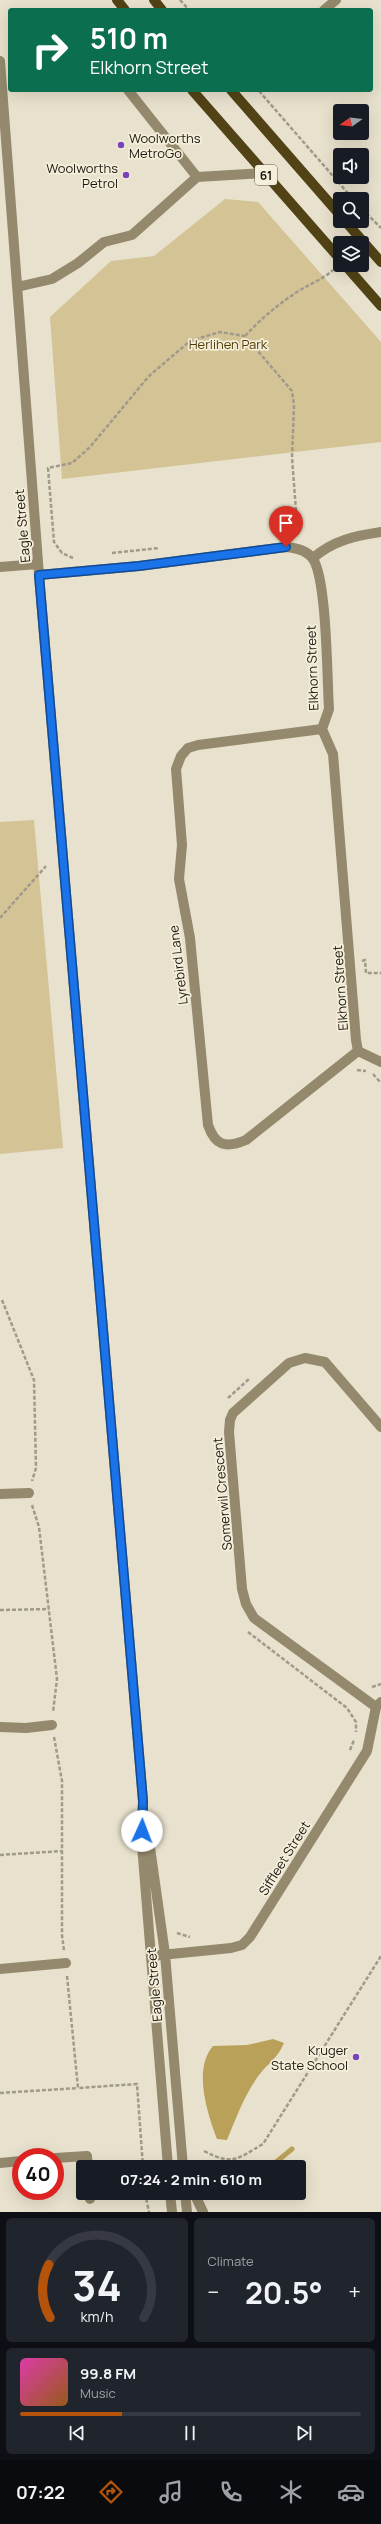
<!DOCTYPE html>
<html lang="en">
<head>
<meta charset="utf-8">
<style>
  body { margin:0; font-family:Manrope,sans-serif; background:#20242c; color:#f1f3f6; height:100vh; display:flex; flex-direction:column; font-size:15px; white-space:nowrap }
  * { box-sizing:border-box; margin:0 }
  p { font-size:13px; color:#9ea1a6 }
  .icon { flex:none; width:22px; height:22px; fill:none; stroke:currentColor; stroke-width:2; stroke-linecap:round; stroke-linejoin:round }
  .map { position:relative; height:2212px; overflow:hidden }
  .drawer { display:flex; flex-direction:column; gap:6px; padding:6px; background:#0d0f14; flex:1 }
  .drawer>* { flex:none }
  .top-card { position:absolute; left:8px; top:8px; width:365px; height:84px; border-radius:4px; box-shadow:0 4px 16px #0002; background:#0b6e4f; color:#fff; overflow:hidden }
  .needle { width:26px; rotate:256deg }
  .tools { position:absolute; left:333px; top:104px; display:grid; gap:8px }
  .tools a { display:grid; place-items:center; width:36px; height:36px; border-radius:4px; background:#171b24; box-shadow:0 4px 16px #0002; font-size:20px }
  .speed { position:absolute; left:12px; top:2148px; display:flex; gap:8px; font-size:20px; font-weight:700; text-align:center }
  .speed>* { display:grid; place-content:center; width:52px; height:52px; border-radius:50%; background:#171b24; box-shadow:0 4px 16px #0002; line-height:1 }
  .speed .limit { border:6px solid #d22; background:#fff; color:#111 }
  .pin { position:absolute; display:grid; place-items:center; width:34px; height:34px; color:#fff; margin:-41px -17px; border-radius:50% 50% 50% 0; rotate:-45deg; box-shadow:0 0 4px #0007 }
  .pin .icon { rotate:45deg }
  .me { position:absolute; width:44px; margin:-22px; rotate:2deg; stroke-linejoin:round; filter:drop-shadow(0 0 3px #0008) }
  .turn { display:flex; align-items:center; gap:14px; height:84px; padding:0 16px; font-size:18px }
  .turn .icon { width:52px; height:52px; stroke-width:2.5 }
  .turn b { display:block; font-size:28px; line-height:34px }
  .big { font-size:30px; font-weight:700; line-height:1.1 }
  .drawer .widget { flex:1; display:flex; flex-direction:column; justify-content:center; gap:6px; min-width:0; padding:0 14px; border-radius:6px; background:#20242c }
  .drawer .dial { align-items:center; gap:0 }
  .dial svg { height:104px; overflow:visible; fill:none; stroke:#363941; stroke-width:7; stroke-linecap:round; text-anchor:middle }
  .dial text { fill:#f1f3f6; stroke:none }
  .song { display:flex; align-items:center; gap:12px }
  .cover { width:48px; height:48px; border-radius:6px; background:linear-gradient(135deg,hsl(320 70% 55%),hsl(30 70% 35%)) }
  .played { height:4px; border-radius:2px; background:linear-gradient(90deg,#b45309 30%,#363941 30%) }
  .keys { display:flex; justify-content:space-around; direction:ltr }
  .heat { display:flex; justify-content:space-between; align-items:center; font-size:22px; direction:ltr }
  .drawer .tiles { flex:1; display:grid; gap:6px; grid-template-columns:1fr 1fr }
  .widget:last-child { grid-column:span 2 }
  .trip { position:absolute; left:76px; top:2160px; width:230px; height:40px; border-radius:4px; background:#171b24; box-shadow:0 4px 16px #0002; font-weight:700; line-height:40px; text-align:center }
  .tab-bar { display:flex; height:64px; justify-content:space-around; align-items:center; background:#090b0e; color:#9ea1a6 }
  .tab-bar .icon { width:28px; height:28px }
  .tab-bar .current { color:#b45309 }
  .tab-bar b { font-size:18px; color:#f1f3f6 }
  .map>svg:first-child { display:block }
  .green { fill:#d3c395 }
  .water { fill:#b9a159 }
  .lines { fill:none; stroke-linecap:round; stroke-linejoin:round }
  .stream { stroke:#b9a159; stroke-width:5 }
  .path { stroke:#a09a8b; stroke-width:2.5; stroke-dasharray:4 2; stroke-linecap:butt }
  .minor { stroke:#94896c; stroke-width:10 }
  .major { stroke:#514315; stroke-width:10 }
  .route-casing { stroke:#114b97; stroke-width:10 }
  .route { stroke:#1a73e8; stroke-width:7 }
  .poi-dot { fill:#7944bb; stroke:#f5eeda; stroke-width:1.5 }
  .labels { text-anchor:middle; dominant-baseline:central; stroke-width:3.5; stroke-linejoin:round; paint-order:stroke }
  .shield { fill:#f5eeda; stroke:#5c584d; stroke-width:1 }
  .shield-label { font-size:12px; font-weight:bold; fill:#1a1710 }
  .poi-label { font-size:13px; fill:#1a1710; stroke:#f5eeda; text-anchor:end }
  .park-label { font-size:13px; fill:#4c3b00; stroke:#f5eeda }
  .street-label { font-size:13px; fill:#1a1710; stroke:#f5eeda }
</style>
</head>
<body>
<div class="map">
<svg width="381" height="2212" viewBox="0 0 381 2212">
  <rect width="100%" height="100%" fill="#e8e1cd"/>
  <path class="green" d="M225,199L258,202L381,342V442L62,479L50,317L111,261L154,256Z
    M34,820L63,1148L0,1154V822Z"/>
  <path class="water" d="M273,2039L284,2043C277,2059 269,2062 259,2075C245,2094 236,2118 227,2140L217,2139C207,2113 193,2069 213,2046L247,2045Z"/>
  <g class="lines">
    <path class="stream" d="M270,2167L292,2149
      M212,2197L220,2193"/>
    <path class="path" d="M180,0L189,10
      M259,91L353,199
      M362,209L381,228
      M245,336C261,319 277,305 297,292C309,284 322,280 333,270
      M112,553L159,548
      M73,558L62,553L54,542L48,468L72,463L90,447L149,376L190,341L220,332L245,336L292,391L294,405L292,458L298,537
      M0,918L46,866
      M362,961L365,960L366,973H381
      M357,1070L366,1071
      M373,1074L381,1083
      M2,1300L34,1380L36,1468L32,1481
      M228,1398L249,1379
      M32,1505L39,1527L57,1679L53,1712
      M0,1610L49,1609
      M248,1632L347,1708L356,1722V1732
      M372,1687L381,1684
      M54,1737L62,1781V1935L64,1951
      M350,1750L354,1740
      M0,1855L62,1851
      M177,1933L190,1937
      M67,1976L78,2088L137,2084L143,2167
      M0,2093L78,2088
      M204,2151C233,2166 237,2159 263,2144L381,1956
      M145,2193L149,2212"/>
    <path class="minor" d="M324,10L336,0
      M0,61L39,575L143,1801L142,1845L168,2167
      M128,90L197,177L264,173
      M17,287L52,279L78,263L104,242L132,235L197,177
      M313,558C334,540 355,536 381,532
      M0,567L38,564
      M39,575L139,566L286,547C296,548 307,550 313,559C327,580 327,678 329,709L322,729L333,754L356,1040L358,1051L381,1062
      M322,729L198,745L188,748L181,756L176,769L182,845L179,879L190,938L208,1125C215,1145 225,1149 246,1140L358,1051
      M0,1494L29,1493
      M376,1707L254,1618L246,1604L242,1589L229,1432L230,1420L233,1413L289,1363L305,1358L325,1362L381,1427
      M0,1727L26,1728L52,1725
      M146,1819L165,1954L183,2167
      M151,1956L231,1948L242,1945L250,1937L367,1751L376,1707L381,1702
      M0,1969L66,1963
      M55,2158L87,2156L88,2167
      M0,2163L21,2161
      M90,2193V2199
      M170,2193L172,2212
      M185,2193L187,2212
      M194,2193L203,2212"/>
    <path class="major" d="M117,0L125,10
      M154,0L162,10
      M192,90L340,259
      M231,90L340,215
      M345,221L381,262
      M345,265L381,306"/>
  </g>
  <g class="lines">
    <defs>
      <path id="route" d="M142,1831L143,1801L39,575L139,566L286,547"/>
    </defs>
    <use href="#route" class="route-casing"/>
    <use href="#route" class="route"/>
  </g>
  <g class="poi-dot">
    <circle cx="121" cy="145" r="4"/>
    <circle cx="126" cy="175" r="4"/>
    <circle cx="356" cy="2057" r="4"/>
  </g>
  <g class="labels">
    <rect class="shield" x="255" y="165" width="22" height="20" rx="3"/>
    <g class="shield-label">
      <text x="266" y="175">61</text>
    </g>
    <g class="poi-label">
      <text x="129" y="138" text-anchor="start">Woolworths<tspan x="129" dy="15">MetroGo</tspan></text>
      <text x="118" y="168">Woolworths<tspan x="118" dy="15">Petrol</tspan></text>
      <text x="348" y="2050">Kruger<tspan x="348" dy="15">State School</tspan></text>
    </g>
    <g class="park-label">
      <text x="228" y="344">Herlihen Park</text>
    </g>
    <g class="street-label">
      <text transform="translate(22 526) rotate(-95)">Eagle Street</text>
      <text transform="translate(312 668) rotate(-92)">Elkhorn Street</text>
      <text transform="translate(178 965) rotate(-97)">Lyrebird Lane</text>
      <text transform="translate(340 988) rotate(-94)">Elkhorn Street</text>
      <text transform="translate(222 1494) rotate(-95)">Somerwil Crescent</text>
      <text transform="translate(284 1858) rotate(-58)">Siffleet Street</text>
      <text transform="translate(154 1985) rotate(-95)">Eagle Street</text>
    </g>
  </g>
</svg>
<div class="tools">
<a><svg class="needle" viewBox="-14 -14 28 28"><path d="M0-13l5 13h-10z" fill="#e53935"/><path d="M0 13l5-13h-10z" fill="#9ea1a6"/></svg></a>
<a><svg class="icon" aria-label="sound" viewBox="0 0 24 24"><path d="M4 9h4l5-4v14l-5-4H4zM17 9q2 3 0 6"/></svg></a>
<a><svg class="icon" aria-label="search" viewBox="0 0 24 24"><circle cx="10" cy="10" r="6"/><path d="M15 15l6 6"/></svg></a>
<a><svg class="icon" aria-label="layers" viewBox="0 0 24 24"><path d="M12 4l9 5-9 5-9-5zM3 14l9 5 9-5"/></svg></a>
</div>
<div class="speed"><div class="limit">40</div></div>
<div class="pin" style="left:286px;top:547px;background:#d93025"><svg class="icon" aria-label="arrive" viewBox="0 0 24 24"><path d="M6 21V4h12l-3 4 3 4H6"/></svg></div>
<svg class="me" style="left:142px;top:1831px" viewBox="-20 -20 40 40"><circle r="19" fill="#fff"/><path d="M0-13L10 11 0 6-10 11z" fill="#1a73e8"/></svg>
<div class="trip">07:24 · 2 min · 610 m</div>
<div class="top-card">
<div class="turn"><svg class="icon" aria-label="right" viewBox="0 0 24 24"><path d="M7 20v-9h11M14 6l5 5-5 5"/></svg><div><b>510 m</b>Elkhorn Street</div></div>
</div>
</div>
<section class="drawer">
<div class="tiles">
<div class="widget dial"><svg viewBox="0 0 100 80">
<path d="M14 69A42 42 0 1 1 86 69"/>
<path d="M14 69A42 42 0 0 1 13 28" stroke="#b45309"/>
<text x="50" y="56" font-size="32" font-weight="700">34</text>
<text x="50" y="72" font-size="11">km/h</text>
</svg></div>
<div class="widget"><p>Climate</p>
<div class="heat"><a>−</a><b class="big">20.5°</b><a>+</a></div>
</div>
<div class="widget">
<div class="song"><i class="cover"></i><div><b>99.8 FM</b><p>Music</p></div></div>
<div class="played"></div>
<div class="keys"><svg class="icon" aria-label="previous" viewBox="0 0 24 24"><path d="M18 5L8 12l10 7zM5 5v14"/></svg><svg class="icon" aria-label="pause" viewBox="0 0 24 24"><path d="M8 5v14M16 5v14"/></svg><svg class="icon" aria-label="next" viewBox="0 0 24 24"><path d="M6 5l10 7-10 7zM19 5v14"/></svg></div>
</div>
</div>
</section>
<nav class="tab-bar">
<b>07:22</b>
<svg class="icon current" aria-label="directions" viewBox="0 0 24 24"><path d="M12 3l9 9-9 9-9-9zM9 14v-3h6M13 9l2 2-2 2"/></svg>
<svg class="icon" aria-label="music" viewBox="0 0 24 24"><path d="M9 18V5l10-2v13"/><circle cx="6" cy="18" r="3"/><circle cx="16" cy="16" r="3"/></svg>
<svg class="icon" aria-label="phone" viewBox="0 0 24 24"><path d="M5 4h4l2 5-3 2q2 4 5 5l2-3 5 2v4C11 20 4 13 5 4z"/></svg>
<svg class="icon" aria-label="climate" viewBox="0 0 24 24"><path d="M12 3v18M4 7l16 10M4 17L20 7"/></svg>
<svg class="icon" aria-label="car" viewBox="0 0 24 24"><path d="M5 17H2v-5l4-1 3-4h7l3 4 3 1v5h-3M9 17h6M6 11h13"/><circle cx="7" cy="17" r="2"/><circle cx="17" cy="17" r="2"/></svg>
</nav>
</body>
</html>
